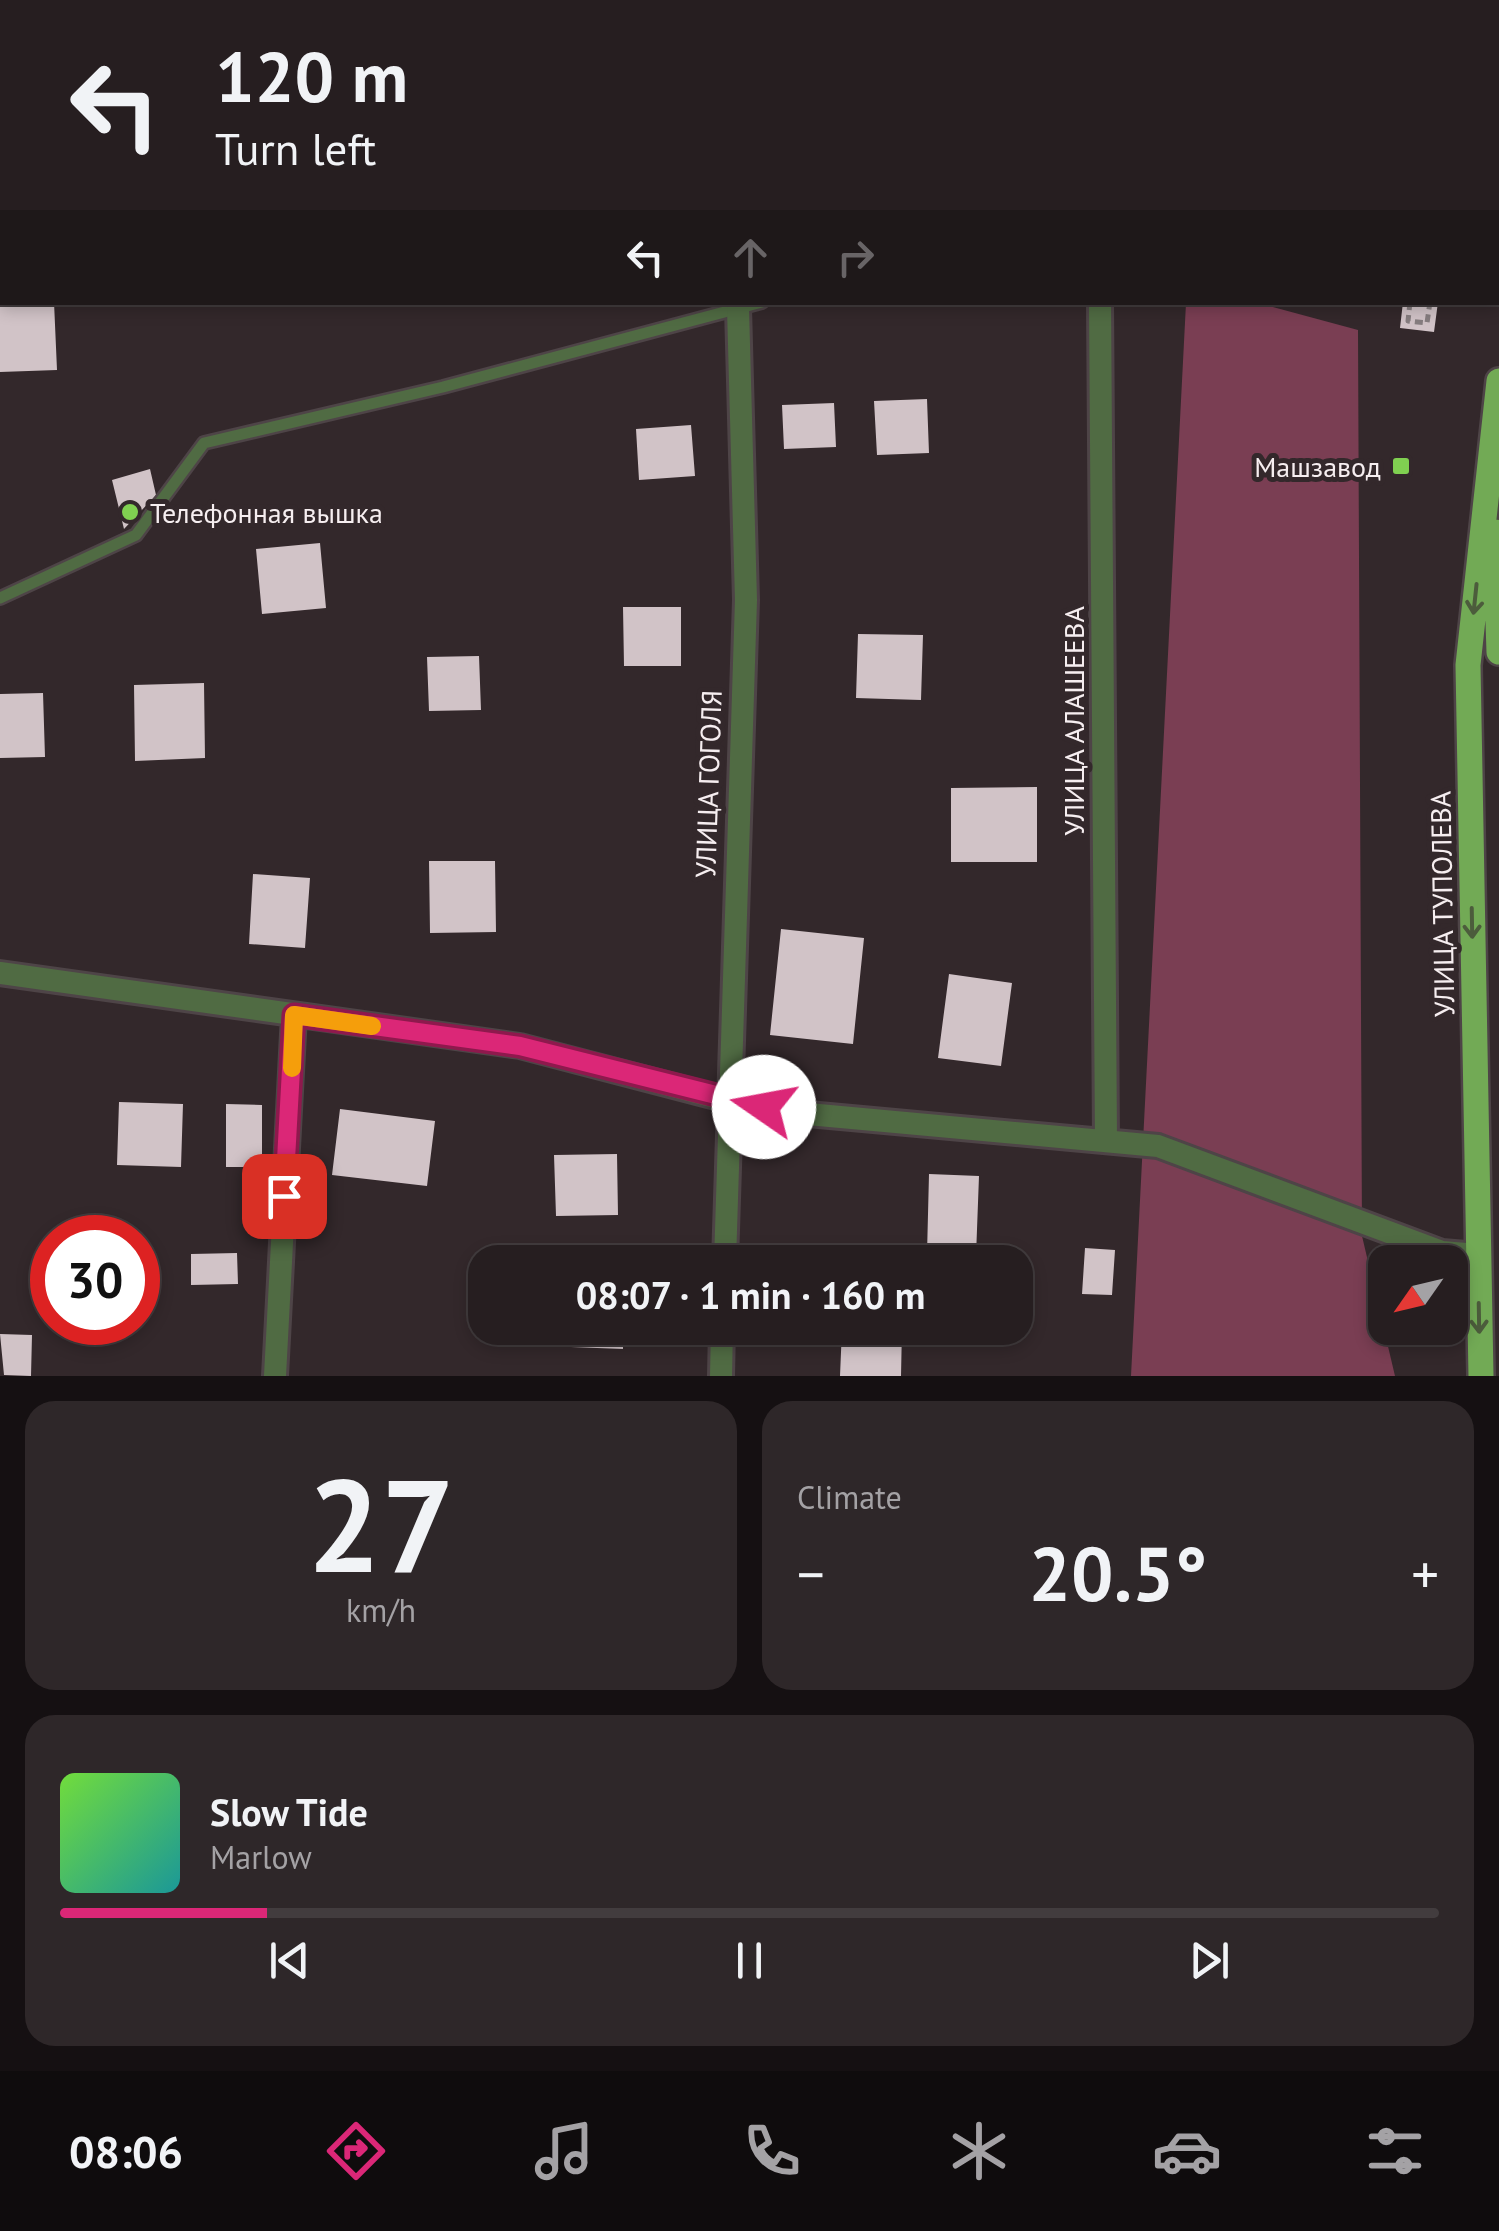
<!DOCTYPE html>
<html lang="en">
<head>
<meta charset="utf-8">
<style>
  body { margin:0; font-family:"PT Sans",sans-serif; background:#2e2729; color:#f1f3f6; height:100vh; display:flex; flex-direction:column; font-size:38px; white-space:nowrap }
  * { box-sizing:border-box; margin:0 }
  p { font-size:32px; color:#a4a2a5 }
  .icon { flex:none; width:55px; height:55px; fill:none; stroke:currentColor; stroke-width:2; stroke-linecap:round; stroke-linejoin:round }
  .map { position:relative; height:1376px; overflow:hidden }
  .sheet { display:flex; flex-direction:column; gap:25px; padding:25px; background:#151012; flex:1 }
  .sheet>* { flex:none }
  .top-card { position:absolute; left:0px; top:0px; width:1500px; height:305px; box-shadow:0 5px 15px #0003,0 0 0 2px #423c3e; background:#261e20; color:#f1f3f6; overflow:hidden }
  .needle { width:65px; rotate:236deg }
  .fabs { position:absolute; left:1368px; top:1245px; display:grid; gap:20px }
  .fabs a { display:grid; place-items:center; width:100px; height:100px; border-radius:20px; background:#261e20; box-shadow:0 5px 15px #0003,0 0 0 2px #423c3e; font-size:50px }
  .speed { position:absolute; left:30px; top:1215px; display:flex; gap:20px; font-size:50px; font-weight:700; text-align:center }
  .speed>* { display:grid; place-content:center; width:130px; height:130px; border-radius:50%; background:#261e20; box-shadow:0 5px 15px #0003,0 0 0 2px #423c3e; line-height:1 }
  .speed .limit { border:15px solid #d22; background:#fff; color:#111 }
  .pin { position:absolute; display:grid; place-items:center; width:85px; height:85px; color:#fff; margin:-42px; border-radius:20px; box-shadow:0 5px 15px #0006 }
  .me { position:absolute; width:110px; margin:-55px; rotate:282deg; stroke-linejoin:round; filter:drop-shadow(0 0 8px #0008) }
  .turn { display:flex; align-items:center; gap:35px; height:210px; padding:0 50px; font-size:45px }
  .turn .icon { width:130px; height:130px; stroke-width:2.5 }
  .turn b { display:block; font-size:70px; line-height:85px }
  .lanes { display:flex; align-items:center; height:95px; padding:0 50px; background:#0003; justify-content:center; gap:50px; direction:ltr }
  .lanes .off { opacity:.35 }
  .big { font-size:75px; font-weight:700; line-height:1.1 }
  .sheet .card { flex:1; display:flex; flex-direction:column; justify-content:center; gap:15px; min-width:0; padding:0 35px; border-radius:30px; background:#2e2729 }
  .sheet .dial { align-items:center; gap:0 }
  .dial b { font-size:130px; line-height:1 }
  .song { display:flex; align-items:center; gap:30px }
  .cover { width:120px; height:120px; border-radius:15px; background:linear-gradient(135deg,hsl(100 70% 55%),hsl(180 70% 35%)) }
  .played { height:10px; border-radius:5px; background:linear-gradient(90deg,#db2777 15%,#423c3e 15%) }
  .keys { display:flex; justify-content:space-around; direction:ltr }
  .heat { display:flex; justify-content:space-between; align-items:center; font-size:55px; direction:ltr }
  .sheet .tiles { flex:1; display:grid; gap:25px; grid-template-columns:1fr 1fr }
  .card:last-child { grid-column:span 2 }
  .trip { position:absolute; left:468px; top:1245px; width:565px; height:100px; border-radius:30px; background:#261e20; box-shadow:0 5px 15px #0003,0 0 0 2px #423c3e; font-weight:700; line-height:100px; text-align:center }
  .tab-bar { display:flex; height:160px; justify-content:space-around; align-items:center; background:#0f0c0d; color:#a4a2a5 }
  .tab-bar .icon { width:70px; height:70px }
  .tab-bar .selected { color:#db2777 }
  .tab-bar b { font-size:45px; color:#f1f3f6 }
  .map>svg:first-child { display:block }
  .green { fill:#7a3e53 }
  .building { fill:#d1c3c7 }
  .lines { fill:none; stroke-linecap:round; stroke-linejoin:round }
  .service-casing { stroke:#4e4447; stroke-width:16 }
  .minor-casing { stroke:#4e4447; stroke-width:28 }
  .primary-casing { stroke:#4e4447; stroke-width:30 }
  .path { stroke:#867d7f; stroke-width:5; stroke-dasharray:8 5; stroke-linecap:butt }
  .service { stroke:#506b43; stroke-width:11 }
  .minor { stroke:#506b43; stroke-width:22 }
  .primary { stroke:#72aa55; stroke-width:25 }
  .oneway { stroke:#4c5c3c }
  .route-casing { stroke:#8e194d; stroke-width:25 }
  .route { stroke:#db2777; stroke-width:18 }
  .slow { stroke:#f59e0b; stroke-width:18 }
  .poi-dot { fill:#80d051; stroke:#33282b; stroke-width:4 }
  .labels { text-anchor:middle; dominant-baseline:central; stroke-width:10; stroke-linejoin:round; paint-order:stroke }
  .poi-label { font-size:28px; fill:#f6eef0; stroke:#33282b; text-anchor:end }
  .street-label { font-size:28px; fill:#f6eef0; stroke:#33282b }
</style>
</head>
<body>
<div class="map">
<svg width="1499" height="1376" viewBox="0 0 1499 1376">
  <rect width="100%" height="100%" fill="#33282b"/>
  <path class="green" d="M0,0H415L2,2L0,114Z
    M1186,303H1258L1358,330L1362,1236L1395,1376H1131Z"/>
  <path class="building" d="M12,302H54L57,370L0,372V307L12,306Z
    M1403,302H1438L1434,332L1400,328Z
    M927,399L929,453L877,455L874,401Z
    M834,403L836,447L784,449L782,405Z
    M691,425L695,476L639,480L636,429Z
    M150,469L156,495L124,529L112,480Z
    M320,543L326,608L262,614L256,549Z
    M623,607H681V666H624Z
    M858,634L923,635L921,700L856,698Z
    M479,656L481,710L429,711L427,657Z
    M204,683L205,758L135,761L134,685Z
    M43,693L45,757L0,758V694Z
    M1037,787V862H951V788Z
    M429,861H495L496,932L430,933Z
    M253,874L310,878L305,948L249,944Z
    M781,929L864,938L853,1044L770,1035Z
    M949,974L1012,983L1001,1066L938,1058Z
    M119,1102L183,1104L181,1167L117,1165Z
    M226,1104L262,1105V1167H226Z
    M340,1109L435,1121L427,1186L332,1175Z
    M617,1154L618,1215L556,1216L554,1155Z
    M929,1174L979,1176L976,1256L927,1254Z
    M1085,1248L1115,1250L1112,1295L1082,1294Z
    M237,1253L238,1284L191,1285V1254Z
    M572,1328H623V1349L571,1347Z
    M842,1328H902L901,1376H840Z
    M0,1334L32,1335L31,1376L4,1375Z"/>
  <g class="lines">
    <defs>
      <path id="service" d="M1498,21H1499
        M1498,244L1499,245
        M0,598L136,535L204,443L443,387L762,302"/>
      <path id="minor" d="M1100,302L1106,1139
        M0,973L520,1046L731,1101L797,1113L1158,1146L1442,1252L1478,1255
        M725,1262L746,600L738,308
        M275,1376L294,1015
        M721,1376L722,1328"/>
      <path id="primary" d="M1495,532L1499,652
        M1481,1376L1468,665L1499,381"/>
    </defs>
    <use href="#service" class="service-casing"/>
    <use href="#minor" class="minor-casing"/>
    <use href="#primary" class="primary-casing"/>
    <path class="path" d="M22,2L27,0
      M0,14L2,13
      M1498,293H1499
      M1410,302L1408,321L1427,323L1430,302"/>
    <use href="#service" class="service"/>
    <use href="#minor" class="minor"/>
    <use href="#primary" class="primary"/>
  </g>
  <defs><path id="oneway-shaft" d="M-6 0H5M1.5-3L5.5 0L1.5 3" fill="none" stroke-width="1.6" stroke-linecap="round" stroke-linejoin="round" transform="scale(2.5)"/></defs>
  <g class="oneway">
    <use href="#oneway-shaft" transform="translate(1475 599) rotate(96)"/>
    <use href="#oneway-shaft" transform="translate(1472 923) rotate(89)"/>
    <use href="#oneway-shaft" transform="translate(1479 1318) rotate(89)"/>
  </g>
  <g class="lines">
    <defs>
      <path id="route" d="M284,1196L294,1015L520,1046L764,1107"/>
    </defs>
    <use href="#route" class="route-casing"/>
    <use href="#route" class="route"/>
    <path class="slow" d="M292,1068L294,1015L372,1026"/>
  </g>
  <g class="poi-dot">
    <rect x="1391" y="456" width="20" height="20" rx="5"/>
    <circle cx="130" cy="512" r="10"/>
  </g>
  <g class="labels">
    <g class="poi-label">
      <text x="1381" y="466">Машзавод</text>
      <text x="150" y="512" text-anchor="start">Телефонная вышка</text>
    </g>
    <g class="street-label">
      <text transform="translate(1073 721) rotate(-90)">УЛИЦА АЛАШЕЕВА</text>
      <text transform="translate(708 784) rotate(-88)">УЛИЦА ГОГОЛЯ</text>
      <text transform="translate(1442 904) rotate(-91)">УЛИЦА ТУПОЛЕВА</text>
    </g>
  </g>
</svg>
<div class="fabs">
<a><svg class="needle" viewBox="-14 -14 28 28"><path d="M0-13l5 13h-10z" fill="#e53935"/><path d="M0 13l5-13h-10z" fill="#a4a2a5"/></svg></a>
</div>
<div class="speed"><div class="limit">30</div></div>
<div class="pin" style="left:284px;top:1196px;background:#d93025"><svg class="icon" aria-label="arrive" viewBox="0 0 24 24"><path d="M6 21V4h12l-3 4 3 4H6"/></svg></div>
<svg class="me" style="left:764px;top:1107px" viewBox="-20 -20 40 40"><circle r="19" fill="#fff"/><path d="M0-13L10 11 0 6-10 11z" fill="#db2777"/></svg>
<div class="trip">08:07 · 1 min · 160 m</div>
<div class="top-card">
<div class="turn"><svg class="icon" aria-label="left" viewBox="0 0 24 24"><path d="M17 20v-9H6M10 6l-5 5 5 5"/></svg><div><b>120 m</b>Turn left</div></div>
<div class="lanes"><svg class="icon" aria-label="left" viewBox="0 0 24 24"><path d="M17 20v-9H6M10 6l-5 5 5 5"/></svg><svg class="icon off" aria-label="ahead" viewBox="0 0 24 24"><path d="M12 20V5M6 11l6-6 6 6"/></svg><svg class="icon off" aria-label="right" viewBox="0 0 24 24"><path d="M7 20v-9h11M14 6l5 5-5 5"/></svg></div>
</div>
</div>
<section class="sheet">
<div class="tiles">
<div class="card dial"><b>27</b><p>km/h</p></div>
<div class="card"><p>Climate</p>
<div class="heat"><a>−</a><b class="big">20.5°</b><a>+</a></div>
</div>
<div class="card">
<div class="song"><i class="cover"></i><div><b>Slow Tide</b><p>Marlow</p></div></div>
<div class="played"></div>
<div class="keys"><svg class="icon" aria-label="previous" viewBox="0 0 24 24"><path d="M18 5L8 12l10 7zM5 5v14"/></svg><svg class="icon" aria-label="pause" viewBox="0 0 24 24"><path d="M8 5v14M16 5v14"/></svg><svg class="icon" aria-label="next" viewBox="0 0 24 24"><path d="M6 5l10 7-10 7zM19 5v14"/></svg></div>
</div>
</div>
</section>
<nav class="tab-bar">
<b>08:06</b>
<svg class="icon selected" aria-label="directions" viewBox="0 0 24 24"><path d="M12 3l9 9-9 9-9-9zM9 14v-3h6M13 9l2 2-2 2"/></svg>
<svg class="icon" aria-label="music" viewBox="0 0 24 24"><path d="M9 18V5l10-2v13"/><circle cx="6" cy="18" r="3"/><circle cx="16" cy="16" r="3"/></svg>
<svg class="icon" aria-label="phone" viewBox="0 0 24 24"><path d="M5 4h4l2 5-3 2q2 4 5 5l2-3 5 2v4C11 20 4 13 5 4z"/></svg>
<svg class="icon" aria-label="climate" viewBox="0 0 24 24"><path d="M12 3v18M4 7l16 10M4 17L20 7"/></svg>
<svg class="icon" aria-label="car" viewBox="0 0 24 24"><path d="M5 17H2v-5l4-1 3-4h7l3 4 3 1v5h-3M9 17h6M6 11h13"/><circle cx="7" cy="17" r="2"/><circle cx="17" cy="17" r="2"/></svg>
<svg class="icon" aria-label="filters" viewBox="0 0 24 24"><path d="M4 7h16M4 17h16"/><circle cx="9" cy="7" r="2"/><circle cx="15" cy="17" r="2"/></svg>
</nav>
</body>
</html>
